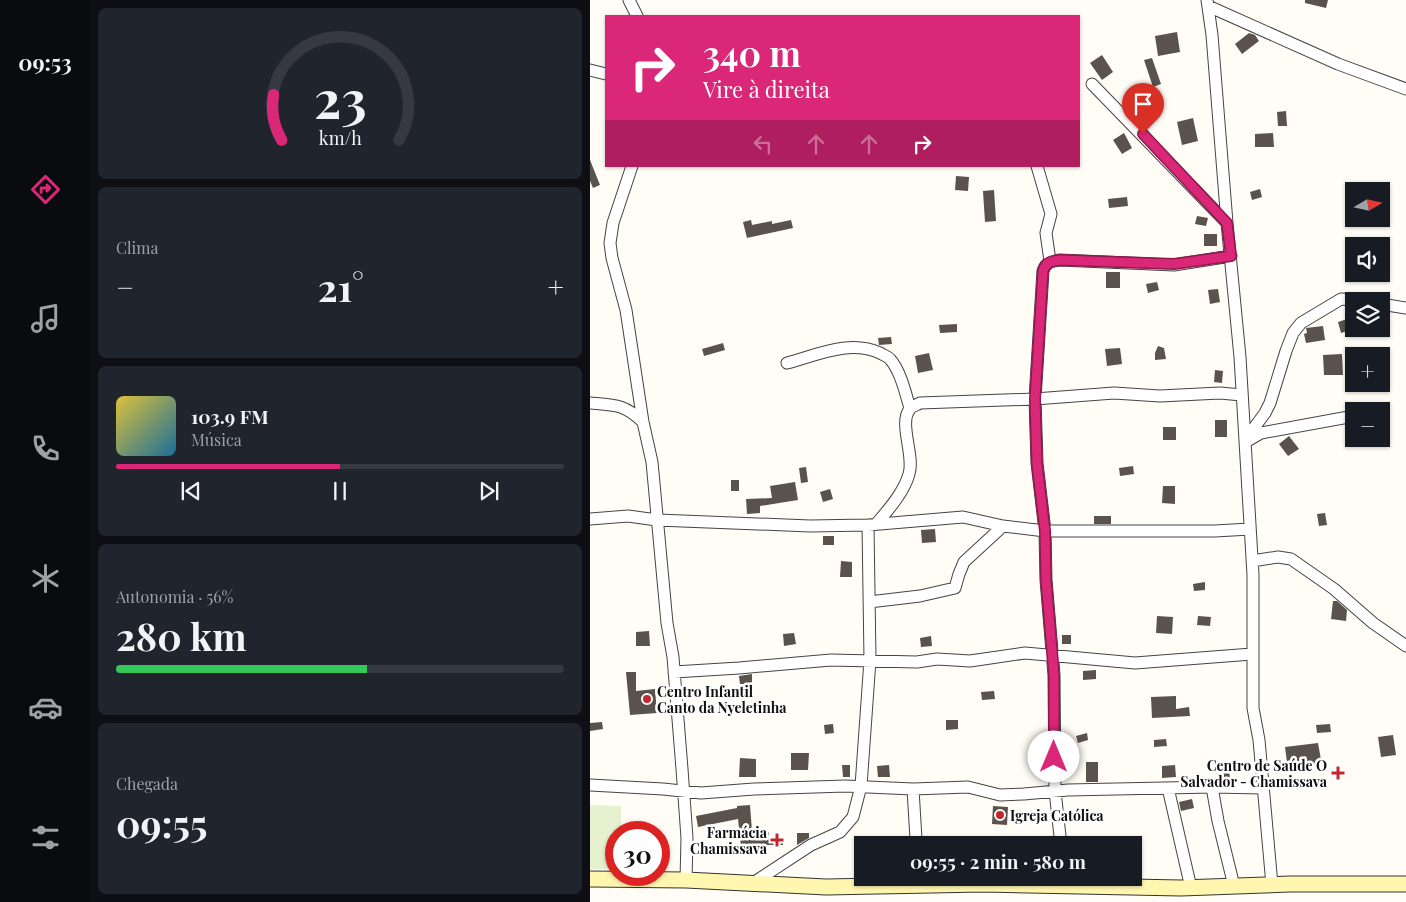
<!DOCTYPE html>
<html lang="pt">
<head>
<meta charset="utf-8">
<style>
  body { margin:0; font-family:"Playfair Display",serif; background:#20242c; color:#f1f3f6; height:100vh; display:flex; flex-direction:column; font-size:19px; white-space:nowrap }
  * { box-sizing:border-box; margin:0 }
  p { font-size:16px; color:#9ea1a6 }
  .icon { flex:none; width:28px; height:28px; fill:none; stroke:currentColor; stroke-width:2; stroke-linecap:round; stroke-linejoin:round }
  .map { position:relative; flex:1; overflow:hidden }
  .drawer { display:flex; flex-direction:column; gap:8px; padding:8px; background:#0d0f14; width:500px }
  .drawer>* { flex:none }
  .top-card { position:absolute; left:15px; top:15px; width:475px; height:152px; border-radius:0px; box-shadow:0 1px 4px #0004; background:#db2777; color:#fff; overflow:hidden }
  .needle { width:32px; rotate:81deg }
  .tools { position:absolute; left:755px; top:182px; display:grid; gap:10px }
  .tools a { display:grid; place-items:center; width:45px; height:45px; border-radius:0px; background:#171b24; box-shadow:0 1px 4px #0004; font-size:25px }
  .speed { position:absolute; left:15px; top:821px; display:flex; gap:10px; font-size:25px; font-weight:700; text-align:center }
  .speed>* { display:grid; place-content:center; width:65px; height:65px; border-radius:50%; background:#171b24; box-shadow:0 1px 4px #0004; line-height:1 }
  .speed .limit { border:8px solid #d22; background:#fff; color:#111 }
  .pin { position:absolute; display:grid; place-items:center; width:42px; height:42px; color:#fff; margin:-51px -21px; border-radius:50% 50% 50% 0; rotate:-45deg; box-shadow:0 0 5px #0007 }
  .pin .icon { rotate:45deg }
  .me { position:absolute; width:55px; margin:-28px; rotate:0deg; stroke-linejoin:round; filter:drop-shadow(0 0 4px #0008) }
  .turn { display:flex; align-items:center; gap:18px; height:105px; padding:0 15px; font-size:22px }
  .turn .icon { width:65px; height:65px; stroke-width:2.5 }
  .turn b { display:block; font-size:35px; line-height:42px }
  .lanes { display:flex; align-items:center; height:48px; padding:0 15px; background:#0003; justify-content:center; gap:25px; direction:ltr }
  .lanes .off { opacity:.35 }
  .big { font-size:38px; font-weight:700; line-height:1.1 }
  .drawer .widget { flex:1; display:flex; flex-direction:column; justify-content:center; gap:8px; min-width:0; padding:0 18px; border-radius:8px; background:#20242c }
  .drawer .dial { align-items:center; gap:0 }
  .dial svg { height:130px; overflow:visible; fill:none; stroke:#363941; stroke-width:7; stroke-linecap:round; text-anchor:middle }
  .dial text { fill:#f1f3f6; stroke:none }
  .song { display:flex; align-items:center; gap:15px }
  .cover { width:60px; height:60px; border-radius:8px; background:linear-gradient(135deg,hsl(50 70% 55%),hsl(200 70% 35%)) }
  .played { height:5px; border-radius:2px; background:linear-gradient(90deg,#db2777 50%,#363941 50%) }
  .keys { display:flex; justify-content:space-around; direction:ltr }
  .heat { display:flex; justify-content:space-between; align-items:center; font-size:28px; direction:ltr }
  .charge { height:8px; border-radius:4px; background:linear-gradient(90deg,#34c759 56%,#363941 0) }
  .trip { position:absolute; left:264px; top:836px; width:288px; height:50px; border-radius:0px; background:#171b24; box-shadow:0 1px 4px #0004; font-weight:700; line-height:50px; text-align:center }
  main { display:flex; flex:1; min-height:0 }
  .menu { display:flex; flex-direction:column; width:90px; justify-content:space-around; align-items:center; background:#090b0e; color:#9ea1a6 }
  .menu .icon { width:35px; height:35px }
  .menu .on { color:#db2777 }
  .menu b { font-size:22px; color:#f1f3f6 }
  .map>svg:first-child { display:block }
  .pitch { fill:#e6f2cf }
  .building { fill:#5a524d }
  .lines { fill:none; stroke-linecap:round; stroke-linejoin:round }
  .street-casing { stroke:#444; stroke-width:13 }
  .secondary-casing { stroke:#333; stroke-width:17 }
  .street { stroke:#fff; stroke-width:11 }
  .secondary { stroke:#fff6b0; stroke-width:15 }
  .route-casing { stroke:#8e194d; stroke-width:12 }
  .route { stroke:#db2777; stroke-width:9 }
  .poi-dot { fill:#c4262e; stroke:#fff; stroke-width:2 }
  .labels { text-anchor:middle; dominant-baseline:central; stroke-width:5; stroke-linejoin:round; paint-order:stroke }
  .poi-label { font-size:14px; font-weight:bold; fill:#111; stroke:#fff; text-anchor:start }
</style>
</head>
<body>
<main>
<nav class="menu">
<b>09:53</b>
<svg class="icon on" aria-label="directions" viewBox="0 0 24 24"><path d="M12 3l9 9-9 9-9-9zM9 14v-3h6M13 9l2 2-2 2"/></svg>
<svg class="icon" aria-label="music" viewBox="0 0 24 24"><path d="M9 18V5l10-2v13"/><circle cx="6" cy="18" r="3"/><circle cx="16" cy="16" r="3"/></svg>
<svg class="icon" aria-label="phone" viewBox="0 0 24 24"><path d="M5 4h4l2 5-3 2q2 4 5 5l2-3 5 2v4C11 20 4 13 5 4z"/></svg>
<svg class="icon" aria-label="climate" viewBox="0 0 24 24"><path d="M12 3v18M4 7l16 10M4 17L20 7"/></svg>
<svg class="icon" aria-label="car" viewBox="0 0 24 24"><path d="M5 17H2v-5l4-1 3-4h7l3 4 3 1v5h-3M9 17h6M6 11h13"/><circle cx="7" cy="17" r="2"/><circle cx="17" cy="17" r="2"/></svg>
<svg class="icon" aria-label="filters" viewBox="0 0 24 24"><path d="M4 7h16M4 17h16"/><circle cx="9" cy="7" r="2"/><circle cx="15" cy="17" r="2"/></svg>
</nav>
<section class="drawer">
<div class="widget dial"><svg viewBox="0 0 100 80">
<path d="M14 69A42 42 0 1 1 86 69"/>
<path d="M14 69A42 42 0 0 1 9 41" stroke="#db2777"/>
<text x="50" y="56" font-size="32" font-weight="700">23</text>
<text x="50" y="72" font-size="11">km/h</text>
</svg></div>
<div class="widget"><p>Clima</p>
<div class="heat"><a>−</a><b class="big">21°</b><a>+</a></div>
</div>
<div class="widget">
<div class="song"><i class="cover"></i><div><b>103.9 FM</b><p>Música</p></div></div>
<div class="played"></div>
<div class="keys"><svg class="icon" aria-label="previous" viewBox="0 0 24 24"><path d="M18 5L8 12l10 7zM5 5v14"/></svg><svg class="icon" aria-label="pause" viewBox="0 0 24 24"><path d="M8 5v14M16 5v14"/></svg><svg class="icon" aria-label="next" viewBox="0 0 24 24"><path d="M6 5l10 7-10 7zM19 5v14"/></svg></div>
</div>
<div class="widget"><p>Autonomia · 56%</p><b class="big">280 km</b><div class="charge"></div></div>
<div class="widget"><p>Chegada</p><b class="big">09:55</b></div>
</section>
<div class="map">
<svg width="816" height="902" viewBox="0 0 816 902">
  <rect width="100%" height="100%" fill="#fffdf5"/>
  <path class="pitch" d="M0,805L31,806V832H26V869H0Z"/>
  <path class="building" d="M715,0H738L736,8L715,3Z
    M587,32L590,52L568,56L565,36Z
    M659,33L665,35L669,41L652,54L645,44Z
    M512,55L523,72L512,80L500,63Z
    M562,58L571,84L563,87L554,60Z
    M696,111L697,126H688L687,112Z
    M603,118L608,141L592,145L587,122Z
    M534,133L542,148L532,154L523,140Z
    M683,133L684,147H665V134Z
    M0,160L10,185L3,188L0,181Z
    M366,176L379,177L378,191L365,190Z
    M670,189L672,197L662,200L660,192Z
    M404,190L406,221L395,222L393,191Z
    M537,197L538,206L519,208L518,199Z
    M607,216L618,218L616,226L605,224Z
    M161,220L162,225L182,221V224L201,220L203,228L157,238L153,222Z
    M614,234H627V246H614Z
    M516,272H530V288H516Z
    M567,282L569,290L558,293L556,284Z
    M628,289L630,302L620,304L618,290Z
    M757,319L760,330L751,333L748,322Z
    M367,324V332L350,333L349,325Z
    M733,326L735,340L716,343L714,334L717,333L716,328Z
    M301,337L302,344L289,345L288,338Z
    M133,343L135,350L114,356L112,349Z
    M568,346L574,348L576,359L565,360V353Z
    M530,348L532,364L517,366L515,349Z
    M339,353L343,370L328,373L325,356Z
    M752,354L753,375H734L733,355Z
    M625,370L633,371L632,383L624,382Z
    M625,420H637V437H625Z
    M573,427H586V440H573Z
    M699,436L709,449L698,456L689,444Z
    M543,466L544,474L530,476L529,468Z
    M216,467L218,482L211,483L209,468Z
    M141,480H149V491H141Z
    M205,482L208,500L170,506V513L157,514L156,499L182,498L180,486Z
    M573,486H585V504L572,503Z
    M240,489L243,499L233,502L230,492Z
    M735,513L737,525L729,526L727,514Z
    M504,516H521V524H504Z
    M345,529L346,542L332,543L331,530Z
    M233,536H244V545H233Z
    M251,561L262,562V577H250Z
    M615,582V590L604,591L603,584Z
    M743,601H747L757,610L756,621L741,619Z
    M567,616L583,617L582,634L566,633Z
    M608,616L621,617L620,626L607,625Z
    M59,631L60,646H46V632Z
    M204,633L206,644L194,646L193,634Z
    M472,635H481V644H472Z
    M341,636L342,646L331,647L330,638Z
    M506,670V679L493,680V671Z
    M36,672H46V691L65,689L67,713L40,715Z
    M162,674V684H150L149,676Z
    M404,691L405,699L392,700L391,692Z
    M586,696V709L599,707L600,716L562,718L561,697Z
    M356,720H368V729L356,730Z
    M12,722L13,729L0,731V723Z
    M243,724L244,733L235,734L234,725Z
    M740,724L741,732L727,733L726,725Z
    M497,733L498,740L488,743L486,736Z
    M803,735L806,755L791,757L788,737Z
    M576,739L577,746L564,747V740Z
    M728,743L732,765L698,770L695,747Z
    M201,753H219L218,770H201Z
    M150,758L166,759V777H149Z
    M496,762H508V782H496Z
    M252,765H260V777H253Z
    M299,765L300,777H288L287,766Z
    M585,765L586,777L572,778V766Z
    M638,766L640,777L627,779L626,768Z
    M602,799L604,808L591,811L589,802Z
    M160,805L162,831L179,832V837H193V845H159L160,854L152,855L148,819L108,827L106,816L147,808V806Z
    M403,806L418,807L417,825L402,824Z
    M207,833H219V838L207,845Z"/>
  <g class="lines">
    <defs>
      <path id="street" d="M39,0L47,16
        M617,0L622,35L637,223L650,357L663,575V708L669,740L682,885
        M618,6L748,64L816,89
        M0,70L16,74
        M502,84L637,223
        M42,166L23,223L20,243L22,258L36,310L53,422L62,462L77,623L83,657L92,769L97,838L96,880
        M447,166L461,214L456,233L460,261
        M791,304L816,308
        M197,363C227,355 260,339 290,353C293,355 297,356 300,359C311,372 315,392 320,408
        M0,403C25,405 34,404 53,422
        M661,437V432L675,413L680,403L696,351L703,333L711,323L751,299L770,301
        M657,441L671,433L764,416
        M0,519L38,516L67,520L220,526L278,525L373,517L413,526L455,531H625L660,529
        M287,523C299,509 314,492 319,474C325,456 308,422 320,409C322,406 327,405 330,403L445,399L524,393L570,396L630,393L652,395
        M662,561L688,557L701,559L744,589L783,623L816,646
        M279,602L330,596L365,588L369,574L374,562L413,526
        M84,672L149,668L241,660L327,662L347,659L380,661L435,653L545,663L662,654
        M0,785L73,789L111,793L164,789L255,786L323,789L378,787L410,795L434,794L478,790L622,787L673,788
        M622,787L628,821L644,886
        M578,788L601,888
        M323,789L326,839L329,845
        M471,845L465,791L464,675L456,580L455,531L447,463L445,399L453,271C456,262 461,261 470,260L584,265L641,256
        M163,883L221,845L250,832L263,817L271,786L280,660L278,525"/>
      <path id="secondary" d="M0,879L96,880L236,887L393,884L591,888L700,884H816"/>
    </defs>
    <use href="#street" class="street-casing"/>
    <use href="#secondary" class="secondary-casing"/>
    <use href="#street" class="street"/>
    <use href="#secondary" class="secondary"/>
  </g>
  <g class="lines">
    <defs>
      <path id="route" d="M464,757V675L456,580L455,531L447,464L445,399L453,271C456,262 461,261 470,260L584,264L641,256L637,223L553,134"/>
    </defs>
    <use href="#route" class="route-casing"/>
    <use href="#route" class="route"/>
  </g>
  <g class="poi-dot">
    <circle cx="57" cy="699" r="5"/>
    <path d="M745.5 765.5h5v5h5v5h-5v5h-5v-5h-5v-5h5z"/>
    <circle cx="410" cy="815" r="5"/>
    <path d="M184.5 832.5h5v5h5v5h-5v5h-5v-5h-5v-5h5z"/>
  </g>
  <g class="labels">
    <g class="poi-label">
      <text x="67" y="691">Centro Infantil<tspan x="67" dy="16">Canto da Nyeletinha</tspan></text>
      <text x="737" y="765" text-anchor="end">Centro de Saúde O<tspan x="737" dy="16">Salvador - Chamissava</tspan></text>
      <text x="420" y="815">Igreja Católica</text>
      <text x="177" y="832" text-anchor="end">Farmácia<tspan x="177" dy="16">Chamissava</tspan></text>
    </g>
  </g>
</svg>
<div class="tools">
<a><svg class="needle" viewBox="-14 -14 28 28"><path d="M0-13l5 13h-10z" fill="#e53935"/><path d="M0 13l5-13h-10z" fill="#9ea1a6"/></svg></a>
<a><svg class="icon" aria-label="sound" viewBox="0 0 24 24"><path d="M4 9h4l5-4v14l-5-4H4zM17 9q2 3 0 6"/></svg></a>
<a><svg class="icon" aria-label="layers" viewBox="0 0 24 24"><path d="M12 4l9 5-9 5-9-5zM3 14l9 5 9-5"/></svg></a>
<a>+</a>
<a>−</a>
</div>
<div class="speed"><div class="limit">30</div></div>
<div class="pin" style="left:553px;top:134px;background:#d93025"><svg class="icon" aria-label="arrive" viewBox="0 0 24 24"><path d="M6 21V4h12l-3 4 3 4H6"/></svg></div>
<svg class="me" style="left:464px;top:757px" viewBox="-20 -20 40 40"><circle r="19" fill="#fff"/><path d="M0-13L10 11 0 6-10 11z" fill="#db2777"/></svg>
<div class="trip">09:55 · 2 min · 580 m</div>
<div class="top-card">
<div class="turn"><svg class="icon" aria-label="right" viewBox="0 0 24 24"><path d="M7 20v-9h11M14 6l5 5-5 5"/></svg><div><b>340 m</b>Vire à direita</div></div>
<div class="lanes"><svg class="icon off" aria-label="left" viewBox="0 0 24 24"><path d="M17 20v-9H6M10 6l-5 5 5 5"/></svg><svg class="icon off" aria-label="ahead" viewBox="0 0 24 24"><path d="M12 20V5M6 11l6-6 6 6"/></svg><svg class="icon off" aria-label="ahead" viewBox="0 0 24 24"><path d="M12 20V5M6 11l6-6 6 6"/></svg><svg class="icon" aria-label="right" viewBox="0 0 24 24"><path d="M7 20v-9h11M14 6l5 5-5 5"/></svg></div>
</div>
</div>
</main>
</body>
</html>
